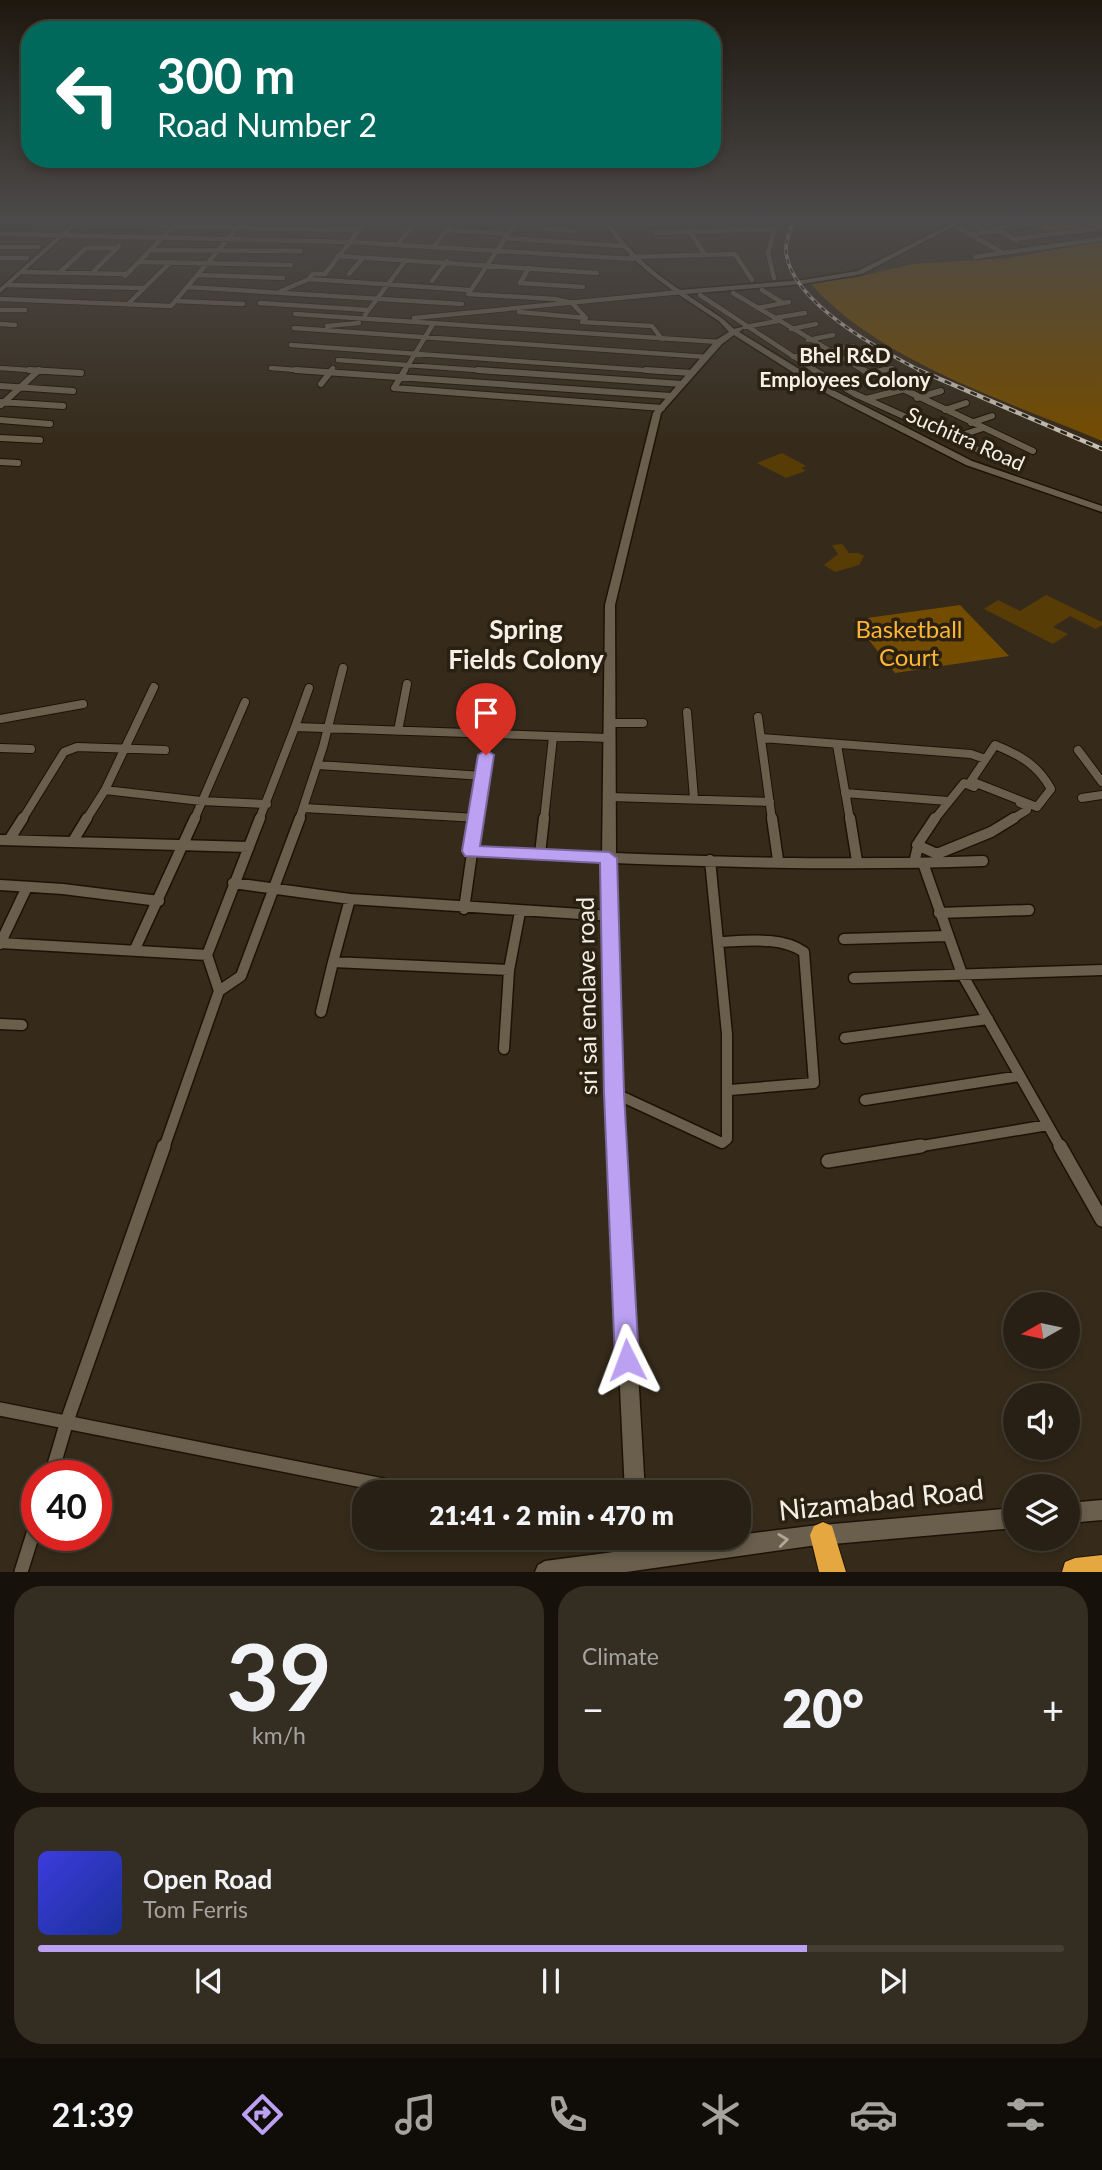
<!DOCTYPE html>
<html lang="en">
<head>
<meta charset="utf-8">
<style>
  body { margin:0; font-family:Lato,sans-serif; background:#342d22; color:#f1f3f6; height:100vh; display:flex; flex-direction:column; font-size:26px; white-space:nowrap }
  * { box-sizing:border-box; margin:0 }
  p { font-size:23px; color:#a5a3a0 }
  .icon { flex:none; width:38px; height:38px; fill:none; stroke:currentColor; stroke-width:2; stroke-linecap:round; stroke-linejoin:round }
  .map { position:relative; height:1572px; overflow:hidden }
  .side { display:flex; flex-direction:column; gap:14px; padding:14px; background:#16120b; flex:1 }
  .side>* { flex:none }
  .hud { position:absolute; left:21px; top:21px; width:700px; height:147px; border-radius:28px; box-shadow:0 4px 10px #0003,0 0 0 2px #443e34; background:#00695c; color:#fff; overflow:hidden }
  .needle { width:46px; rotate:261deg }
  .fabs { position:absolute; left:1003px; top:1292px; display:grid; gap:14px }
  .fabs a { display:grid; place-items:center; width:77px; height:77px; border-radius:50%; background:#282014; box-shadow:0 4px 10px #0003,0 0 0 2px #443e34; font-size:35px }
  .speed { position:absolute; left:21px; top:1460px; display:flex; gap:14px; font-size:35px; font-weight:700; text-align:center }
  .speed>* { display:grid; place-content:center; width:91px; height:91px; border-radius:50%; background:#282014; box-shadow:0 4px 10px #0003,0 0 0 2px #443e34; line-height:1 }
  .speed .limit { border:10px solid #d22; background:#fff; color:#111 }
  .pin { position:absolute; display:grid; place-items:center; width:60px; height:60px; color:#fff; margin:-72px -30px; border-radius:50% 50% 50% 0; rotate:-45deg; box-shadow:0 0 7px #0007 }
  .pin .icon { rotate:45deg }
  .me { position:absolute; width:77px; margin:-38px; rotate:357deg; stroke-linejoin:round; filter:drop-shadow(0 0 5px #0008) }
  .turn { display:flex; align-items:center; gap:24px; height:147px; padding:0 21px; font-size:32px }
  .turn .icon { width:91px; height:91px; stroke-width:2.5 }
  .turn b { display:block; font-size:49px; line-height:60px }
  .big { font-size:52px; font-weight:800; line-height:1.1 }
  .side .tile { flex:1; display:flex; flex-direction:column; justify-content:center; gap:10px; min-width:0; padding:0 24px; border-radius:28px; background:#342d22 }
  .side .dial { align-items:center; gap:0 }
  .dial b { font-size:91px; line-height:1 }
  .song { display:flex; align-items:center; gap:21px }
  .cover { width:84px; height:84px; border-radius:10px; background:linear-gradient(135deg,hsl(240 70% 55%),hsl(230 70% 35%)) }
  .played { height:7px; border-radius:4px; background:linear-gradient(90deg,#bca0f2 75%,#443e34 75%) }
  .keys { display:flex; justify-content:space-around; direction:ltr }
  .heat { display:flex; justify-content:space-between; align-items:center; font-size:38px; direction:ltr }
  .side .tiles { flex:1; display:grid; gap:14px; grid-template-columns:1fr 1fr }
  .tile:last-child { grid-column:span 2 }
  .trip { position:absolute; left:352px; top:1480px; width:399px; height:70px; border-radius:28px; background:#282014; box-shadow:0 4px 10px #0003,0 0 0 2px #443e34; font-weight:800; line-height:70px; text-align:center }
  .dock { display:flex; height:112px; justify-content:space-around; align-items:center; background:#100d08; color:#a5a3a0 }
  .dock .icon { width:49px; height:49px }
  .dock .selected { color:#bca0f2 }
  .dock b { font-size:32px; color:#f1f3f6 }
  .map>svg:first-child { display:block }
  .green { fill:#734c00 }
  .building { fill:#583c06 }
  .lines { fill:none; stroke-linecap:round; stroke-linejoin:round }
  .street-far4-casing { stroke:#1d1305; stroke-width:6 }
  .street-far3-casing { stroke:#1d1305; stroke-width:8 }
  .street-far2-casing { stroke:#1d1305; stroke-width:10 }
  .street-far1-casing { stroke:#1d1305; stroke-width:13 }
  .street-casing { stroke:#1d1305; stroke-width:16 }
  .secondary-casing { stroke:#1d1305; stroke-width:3 }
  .highway-casing { stroke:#1d1305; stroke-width:2 }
  .street-far4 { stroke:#6a5f4d; stroke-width:4.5 }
  .street-far3 { stroke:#6a5f4d; stroke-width:6 }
  .street-far2 { stroke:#6a5f4d; stroke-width:8 }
  .street-far1 { stroke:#6a5f4d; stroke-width:10 }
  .street { stroke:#6a5f4d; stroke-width:13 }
  .secondary { fill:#6a5f4d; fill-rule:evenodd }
  .highway { fill:#e5a73f; fill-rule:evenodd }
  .rail-far1-casing { stroke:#c8c0b4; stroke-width:3.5 }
  .rail-casing { stroke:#c8c0b4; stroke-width:4.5 }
  .rail-far1 { stroke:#2b2112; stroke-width:2; stroke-dasharray:5; stroke-linecap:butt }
  .rail { stroke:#2b2112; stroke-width:2.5; stroke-dasharray:7; stroke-linecap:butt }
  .oneway { stroke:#b0a799 }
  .route { fill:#bca0f2; stroke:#7a689d; stroke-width:2 }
  .labels { text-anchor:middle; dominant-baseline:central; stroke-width:7; stroke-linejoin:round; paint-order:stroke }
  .far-neighbourhood-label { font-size:21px; font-weight:bold; fill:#f6efe5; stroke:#2b2112 }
  .far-street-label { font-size:21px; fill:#f6efe5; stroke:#2b2112 }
  .park-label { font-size:24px; fill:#fdb536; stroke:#2b2112 }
  .street-label { font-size:24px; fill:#f6efe5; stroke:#2b2112 }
  .neighbourhood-label { font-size:26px; font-weight:bold; fill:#f6efe5; stroke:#2b2112 }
  .near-street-label { font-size:28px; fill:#f6efe5; stroke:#2b2112 }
</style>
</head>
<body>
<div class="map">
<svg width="1102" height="1572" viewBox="0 0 1102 1572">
  <rect width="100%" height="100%" fill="#362b1b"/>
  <path class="green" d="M1028,220H1102V227L1051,234Z
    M1102,241V441C1007,401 878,361 810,283L853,278L913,264L1009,258Z
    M960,605L1009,656L895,673L853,620Z"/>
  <path class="building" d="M782,453L806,466L801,468L806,471L786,478L757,463Z
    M842,544L849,553H858L864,556L859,565L835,572L824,565L838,554L832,545Z
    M1046,595L1102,622V625L1096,629L1070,616L1053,627L1068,634L1053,644L984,609L998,600L1020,611Z"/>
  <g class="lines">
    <defs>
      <path id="street-far4" d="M0,220L70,221
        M307,220H314
        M491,220L516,222
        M965,220L985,231
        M981,220L1017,241
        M645,224L754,220
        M74,225L359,230
        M907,225L915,220
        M953,225L1003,253L1102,239
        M995,228L1067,220
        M545,229L573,231
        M447,230L508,234
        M689,230L705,255
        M656,233L774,229
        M0,234L349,242L633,259
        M970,234L999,231
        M506,238L622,246
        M1014,239L1102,228
        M397,245L418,220
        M0,247H38
        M434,247L454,220
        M151,250L301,251
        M337,256L597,273
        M631,257L735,254L752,280
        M975,257L1002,253
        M0,258H27
        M140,262L291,265
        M529,268L520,283L583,287
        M21,272L127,274
        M59,273L86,248H117
        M92,273L119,246
        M349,274L363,258
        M198,275L283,278
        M125,276L175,225
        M774,278L768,253L777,220
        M309,279L469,290
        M432,281L447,261
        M7,285L144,288
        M187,287L462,304
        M762,290L783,303
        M281,291L309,279L313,274H325L367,220
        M469,293L517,220
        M733,293L866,372
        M468,294L555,299L572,303L586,318L582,322L652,326L662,339
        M700,295L817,372
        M0,299L171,306L244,220
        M176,301L243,304
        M129,303L171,262
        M260,303L368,310
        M758,308L789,302
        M0,310H25
        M519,312L586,318
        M295,314L719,342
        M365,315L406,260
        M414,318L681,292
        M774,318L805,313
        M0,324L15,325
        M327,326L359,323
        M745,327L778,321
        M294,328L707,357
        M791,329L816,324
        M808,340L833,335
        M291,345L671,372
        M828,351L853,346
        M793,357L826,350
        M338,360L503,372
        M847,362L869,357
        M0,368L57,372
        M271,368L321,372
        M330,372L333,368
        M404,372L433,324
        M878,372L892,368"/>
      <path id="street-far3" d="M29,370L81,373
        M296,370L671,396
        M405,370L394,388L662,408
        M478,370L682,384
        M646,370L692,373
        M814,370L855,394L1014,466
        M863,370L1033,451
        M868,374L885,370
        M321,384L332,370
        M0,386L73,391
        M893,387L912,380
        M917,398L941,391
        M866,399L901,390
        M0,402L63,406
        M1,405L39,370
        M945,410L966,403
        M0,420L50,424
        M971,423L992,416
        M0,438L40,440
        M950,439L983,428
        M0,462L18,463"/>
      <path id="street-far2" d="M687,712L694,798
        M758,717L772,820
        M0,719L83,704
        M608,723H643
        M295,727L309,688
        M398,731L407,684
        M761,738L971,754L985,759
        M837,745L850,820
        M995,745C1020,755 1038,765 1051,789L1037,807L971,781Z
        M0,748L31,749
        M1078,750L1102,782
        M318,765L483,776
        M105,790L201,801L267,804
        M845,793L948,801
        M610,797L770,802
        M1082,798L1102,795
        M304,808L477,818
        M22,820L64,752L77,747L165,750
        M86,820L105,790L154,687
        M194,820L245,702
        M259,820L295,727L608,738
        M299,820L323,747L343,668
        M477,820L489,735
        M544,820L553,737
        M934,820L964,783L974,787
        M1011,820L1027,810V806L1020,803"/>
      <path id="street-far1" d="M772,818L778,860
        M850,818L857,861
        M0,840L249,847
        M9,840L23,818
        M73,841L87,818
        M917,845L937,854L991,832L1014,818
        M471,851C641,860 813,867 983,861
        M540,854L544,818
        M914,863L919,842L935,818
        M923,863L962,974L1061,1148
        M233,883L350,899L612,916
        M0,885L63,889L159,901
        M350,899L333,962L509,970
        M464,909L477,818
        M939,913L1029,910
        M844,939L948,936
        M719,942C746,941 781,936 804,952L814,1083L730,1090
        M0,943L207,955
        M0,944L27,887
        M135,949L195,818
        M854,978L1102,970
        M219,991L207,955L260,818
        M321,1012L333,962
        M0,1024L22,1025
        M845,1038L988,1019
        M504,1049L509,970L520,912
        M614,1093L722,1143L727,1139V1034L710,860
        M865,1100L1020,1076
        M164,1148L219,991L241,976L300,818
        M910,1148L1048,1125"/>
      <path id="street" d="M1060,1146L1102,1220
        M828,1161L921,1146
        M0,1409L423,1493
        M51,1475L67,1421L164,1146
        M21,1572L37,1521"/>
      <path id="secondary" d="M76,220H82L0,293V288Z
        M602,220H608C627,249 651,271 680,290L803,280L858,271L959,220H966L862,274L803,284L686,294L723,319L734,329L742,327L744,328L739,332L835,391L972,461L1102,506V512L966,465L829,395L734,335L722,344L661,413L615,605L616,858L622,1093L645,1493H625L606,1093L602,858L605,605L653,413L716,340L729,332L719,321C672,290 634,269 602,220Z
        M1102,1500V1520L1068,1523V1503Z
        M1015,1508V1528L810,1546L626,1572H535L538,1565L545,1561L629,1550L628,1538H648L649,1547L716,1538H738V1535L810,1526Z"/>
      <path id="highway" d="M823,1522L832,1526L846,1572H819L810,1535L814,1526Z
        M1102,1555V1572H1062L1065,1562L1075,1558Z"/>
    </defs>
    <use href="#street-far4" class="street-far4-casing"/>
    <use href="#street-far3" class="street-far3-casing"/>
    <use href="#street-far2" class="street-far2-casing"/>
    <use href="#street-far1" class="street-far1-casing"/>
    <use href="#street" class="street-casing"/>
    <use href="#secondary" class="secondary-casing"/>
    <use href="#highway" class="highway-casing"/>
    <use href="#street-far4" class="street-far4"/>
    <use href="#street-far3" class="street-far3"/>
    <use href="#street-far2" class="street-far2"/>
    <use href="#street-far1" class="street-far1"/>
    <use href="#street" class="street"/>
    <use href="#secondary" class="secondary"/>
    <use href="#highway" class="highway"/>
    <defs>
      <path id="rail-far1" d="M793,220C791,229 785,242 786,251C790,303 882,351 923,372"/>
      <path id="rail" d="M919,370L1102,449"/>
    </defs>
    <use href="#rail-far1" class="rail-far1-casing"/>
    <use href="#rail" class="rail-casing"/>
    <use href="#rail-far1" class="rail-far1"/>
    <use href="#rail" class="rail"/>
  </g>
  <defs><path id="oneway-chevron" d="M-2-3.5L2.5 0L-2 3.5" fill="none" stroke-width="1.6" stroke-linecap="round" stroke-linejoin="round" transform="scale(1.75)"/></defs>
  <use class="oneway" href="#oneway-chevron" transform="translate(783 1540) rotate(-7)"/>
  <linearGradient id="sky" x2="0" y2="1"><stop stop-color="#1e180f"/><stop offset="0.5" stop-color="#4c4a4a"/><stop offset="1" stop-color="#4c4a4a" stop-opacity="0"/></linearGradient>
  <rect width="1102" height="440" fill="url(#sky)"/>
  <path class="route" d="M486,750L494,755L480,846L609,852L617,858L624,1093L639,1360L636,1368L627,1372L619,1368L615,1360L604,1093L600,863L465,856L462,851L478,755Z"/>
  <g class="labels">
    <g class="far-neighbourhood-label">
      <text x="845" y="354">Bhel R&amp;D<tspan x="845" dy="24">Employees Colony</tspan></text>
    </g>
    <g class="far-street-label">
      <text transform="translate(966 438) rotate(24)">Suchitra Road</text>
    </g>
    <g class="park-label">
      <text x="909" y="628">Basketball<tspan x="909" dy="28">Court</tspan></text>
    </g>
    <g class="street-label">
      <text transform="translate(586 996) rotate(-91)">sri sai enclave road</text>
    </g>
    <g class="neighbourhood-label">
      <text x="526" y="629">Spring<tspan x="526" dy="30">Fields Colony</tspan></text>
    </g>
    <g class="near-street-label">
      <text transform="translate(881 1499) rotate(-6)">Nizamabad Road</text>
    </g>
  </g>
</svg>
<div class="fabs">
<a><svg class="needle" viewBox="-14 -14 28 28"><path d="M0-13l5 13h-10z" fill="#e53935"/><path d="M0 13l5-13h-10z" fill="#a5a3a0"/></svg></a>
<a><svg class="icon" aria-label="sound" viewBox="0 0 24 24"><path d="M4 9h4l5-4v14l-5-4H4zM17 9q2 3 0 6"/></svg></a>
<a><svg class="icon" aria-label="layers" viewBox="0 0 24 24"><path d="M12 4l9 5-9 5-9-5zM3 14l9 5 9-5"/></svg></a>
</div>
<div class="speed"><div class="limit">40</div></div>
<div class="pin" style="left:486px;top:755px;background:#d93025"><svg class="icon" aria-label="arrive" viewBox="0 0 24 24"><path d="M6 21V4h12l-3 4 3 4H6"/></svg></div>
<svg class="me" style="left:627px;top:1360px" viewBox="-20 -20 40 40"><path d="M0-17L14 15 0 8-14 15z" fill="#bca0f2" stroke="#fff" stroke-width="4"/></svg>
<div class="trip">21:41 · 2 min · 470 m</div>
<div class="hud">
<div class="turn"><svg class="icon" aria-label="left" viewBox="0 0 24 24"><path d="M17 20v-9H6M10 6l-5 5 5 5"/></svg><div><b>300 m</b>Road Number 2</div></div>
</div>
</div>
<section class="side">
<div class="tiles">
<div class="tile dial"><b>39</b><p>km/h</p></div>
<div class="tile"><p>Climate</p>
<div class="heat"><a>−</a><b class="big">20°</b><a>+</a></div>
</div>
<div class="tile">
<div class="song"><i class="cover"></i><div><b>Open Road</b><p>Tom Ferris</p></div></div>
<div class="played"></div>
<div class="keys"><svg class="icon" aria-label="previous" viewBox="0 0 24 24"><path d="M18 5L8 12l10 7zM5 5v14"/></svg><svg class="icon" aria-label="pause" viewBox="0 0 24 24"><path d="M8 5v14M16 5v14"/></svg><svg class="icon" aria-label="next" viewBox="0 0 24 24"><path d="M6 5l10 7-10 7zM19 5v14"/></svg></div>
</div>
</div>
</section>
<nav class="dock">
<b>21:39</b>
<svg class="icon selected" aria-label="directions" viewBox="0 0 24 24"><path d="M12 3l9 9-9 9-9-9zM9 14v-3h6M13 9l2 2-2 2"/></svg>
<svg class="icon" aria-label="music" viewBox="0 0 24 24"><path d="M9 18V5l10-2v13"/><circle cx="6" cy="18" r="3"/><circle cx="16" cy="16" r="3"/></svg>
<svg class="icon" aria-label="phone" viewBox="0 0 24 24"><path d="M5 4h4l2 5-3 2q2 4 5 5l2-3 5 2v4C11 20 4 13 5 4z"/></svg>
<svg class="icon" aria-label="climate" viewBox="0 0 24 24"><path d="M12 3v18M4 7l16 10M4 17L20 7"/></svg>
<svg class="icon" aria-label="car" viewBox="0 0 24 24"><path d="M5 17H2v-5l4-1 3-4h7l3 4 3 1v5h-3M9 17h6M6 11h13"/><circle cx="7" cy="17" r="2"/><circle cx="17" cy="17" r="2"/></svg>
<svg class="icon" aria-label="filters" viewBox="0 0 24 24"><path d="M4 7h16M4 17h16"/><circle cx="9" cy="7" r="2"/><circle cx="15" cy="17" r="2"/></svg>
</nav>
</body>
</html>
